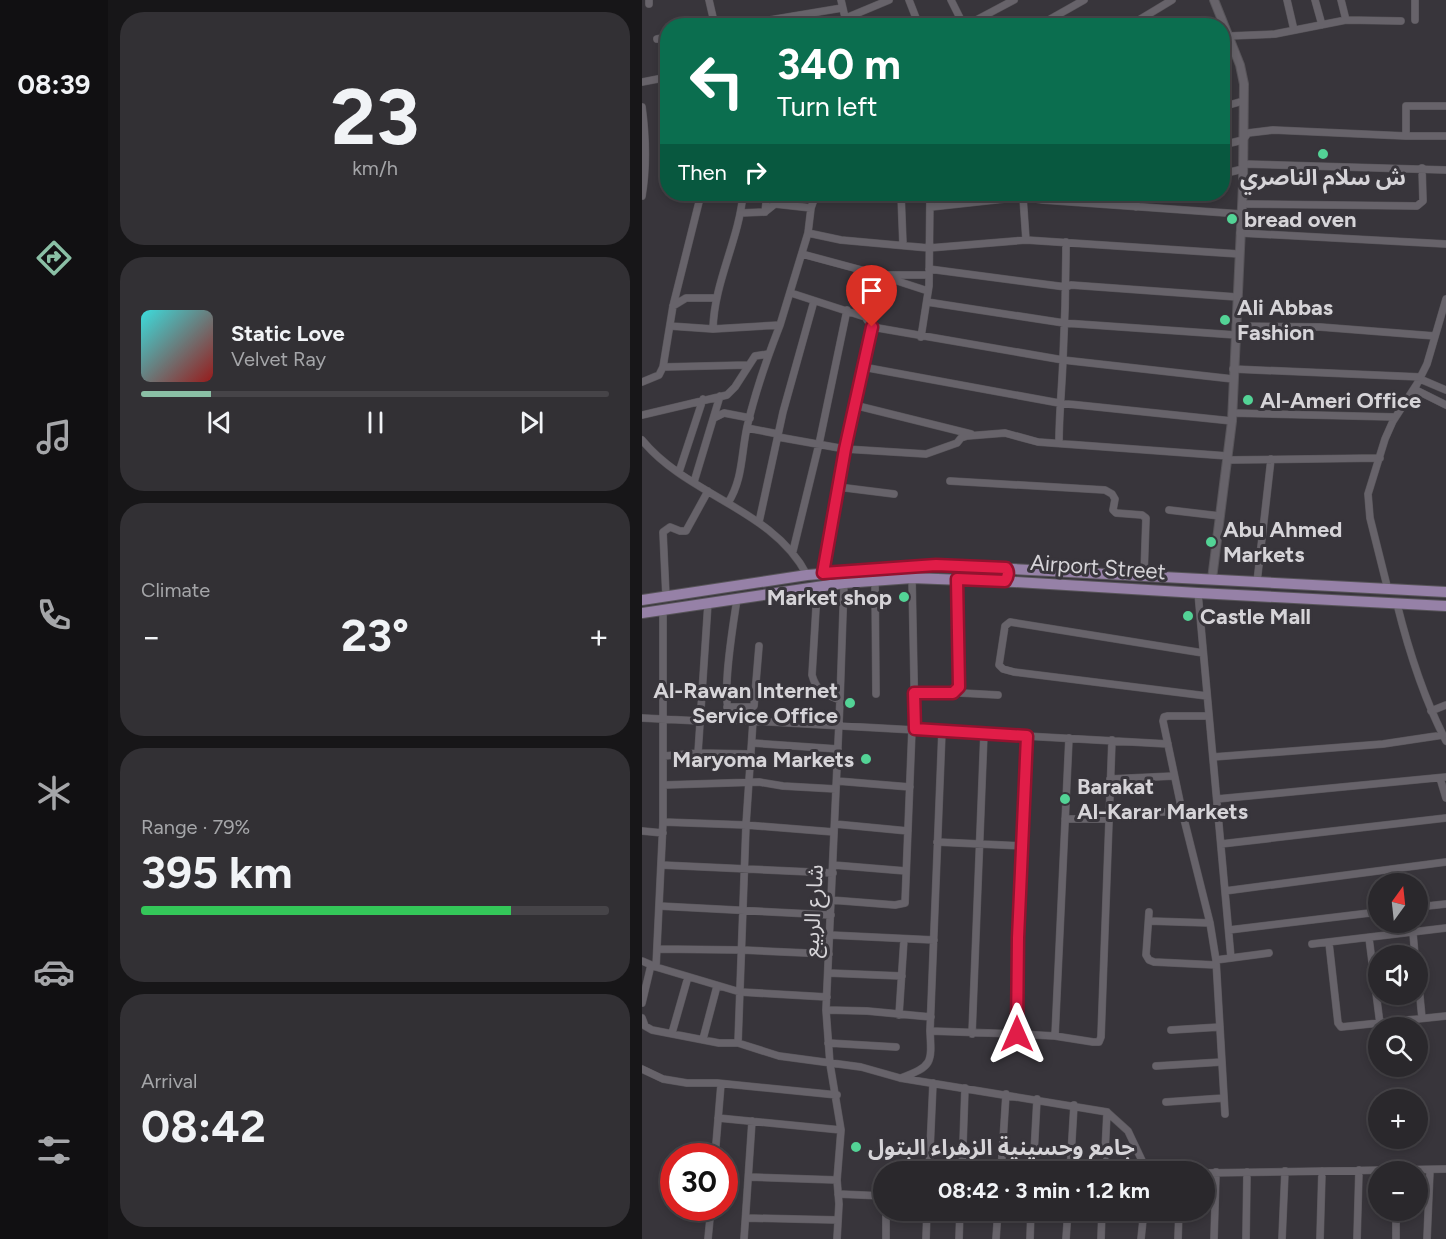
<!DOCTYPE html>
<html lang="en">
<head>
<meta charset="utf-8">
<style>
  body { margin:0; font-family:Figtree,"Noto Sans Arabic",sans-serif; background:#323034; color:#f1f3f6; height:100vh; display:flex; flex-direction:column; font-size:22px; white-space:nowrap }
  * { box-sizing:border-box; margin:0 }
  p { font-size:20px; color:#a5a6a9 }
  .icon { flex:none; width:33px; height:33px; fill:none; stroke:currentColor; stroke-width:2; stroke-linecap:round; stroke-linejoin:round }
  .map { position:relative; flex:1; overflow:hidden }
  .details { display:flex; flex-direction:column; gap:12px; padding:12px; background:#171618; width:534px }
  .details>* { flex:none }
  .hud { position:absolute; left:18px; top:18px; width:570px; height:183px; border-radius:24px; box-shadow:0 3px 9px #0003,0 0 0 2px #464448; background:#0b6e4f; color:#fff; overflow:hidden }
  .needle { width:39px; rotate:15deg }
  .fabs { position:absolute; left:726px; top:873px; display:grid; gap:12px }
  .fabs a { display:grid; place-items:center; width:60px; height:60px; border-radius:50%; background:#2a282c; box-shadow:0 3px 9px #0003,0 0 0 2px #464448; font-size:30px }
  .speed { position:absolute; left:18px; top:1143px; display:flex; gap:12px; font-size:30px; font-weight:700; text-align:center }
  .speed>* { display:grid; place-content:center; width:78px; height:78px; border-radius:50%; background:#2a282c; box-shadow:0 3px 9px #0003,0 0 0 2px #464448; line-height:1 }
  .speed .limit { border:9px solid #d22; background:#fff; color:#111 }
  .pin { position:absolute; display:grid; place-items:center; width:51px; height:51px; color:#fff; margin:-62px -26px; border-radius:50% 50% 50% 0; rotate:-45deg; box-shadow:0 0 6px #0007 }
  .pin .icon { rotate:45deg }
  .me { position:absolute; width:66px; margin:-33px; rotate:0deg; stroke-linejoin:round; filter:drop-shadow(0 0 4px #0008) }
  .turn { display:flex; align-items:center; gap:21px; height:126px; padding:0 18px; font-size:27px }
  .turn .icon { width:78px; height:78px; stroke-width:2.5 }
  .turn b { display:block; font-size:42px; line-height:51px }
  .then { display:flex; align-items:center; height:57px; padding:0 18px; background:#0003; gap:12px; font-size:22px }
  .big { font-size:45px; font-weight:700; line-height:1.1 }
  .details .tile { flex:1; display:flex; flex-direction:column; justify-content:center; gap:9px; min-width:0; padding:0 21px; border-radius:24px; background:#323034 }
  .details .dial { align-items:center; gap:0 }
  .dial b { font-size:78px; line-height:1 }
  .song { display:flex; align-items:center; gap:18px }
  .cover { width:72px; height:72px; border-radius:9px; background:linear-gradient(135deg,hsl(180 70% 55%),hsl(0 70% 35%)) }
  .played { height:6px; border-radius:3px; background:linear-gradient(90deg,#8abfa5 15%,#464448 15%) }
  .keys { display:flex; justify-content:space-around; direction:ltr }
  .heat { display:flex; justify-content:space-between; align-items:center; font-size:33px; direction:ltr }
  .charge { height:9px; border-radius:4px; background:linear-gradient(90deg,#34c759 79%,#464448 0) }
  .trip { position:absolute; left:231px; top:1161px; width:342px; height:60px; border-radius:30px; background:#2a282c; box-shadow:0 3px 9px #0003,0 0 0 2px #464448; font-weight:700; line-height:60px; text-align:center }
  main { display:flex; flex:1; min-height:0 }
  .tabs { display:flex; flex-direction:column; width:108px; justify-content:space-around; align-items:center; background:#111012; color:#a5a6a9 }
  .tabs .icon { width:42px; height:42px }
  .tabs .selected { color:#8abfa5 }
  .tabs b { font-size:27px; color:#f1f3f6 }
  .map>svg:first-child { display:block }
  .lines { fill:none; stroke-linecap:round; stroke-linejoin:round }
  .minor-casing { stroke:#575459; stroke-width:8 }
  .tertiary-casing { stroke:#575459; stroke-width:10 }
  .primary-casing { stroke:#575459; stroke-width:12 }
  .minor { stroke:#67636a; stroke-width:7 }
  .tertiary { stroke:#67636a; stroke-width:8 }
  .primary { stroke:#9681a7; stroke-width:10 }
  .route-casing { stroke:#92132f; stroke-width:15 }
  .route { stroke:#e11d48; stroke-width:10 }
  .poi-dot { fill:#53d396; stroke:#38353b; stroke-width:2 }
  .labels { text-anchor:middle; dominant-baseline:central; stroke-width:6; stroke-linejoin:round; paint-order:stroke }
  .poi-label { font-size:22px; font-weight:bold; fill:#d6d4d8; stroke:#38353b; text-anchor:start }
  .street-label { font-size:22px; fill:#d6d4d8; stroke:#38353b }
</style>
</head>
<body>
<main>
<nav class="tabs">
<b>08:39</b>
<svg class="icon selected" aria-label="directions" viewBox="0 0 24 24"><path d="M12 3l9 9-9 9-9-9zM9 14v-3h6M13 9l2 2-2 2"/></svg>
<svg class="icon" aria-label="music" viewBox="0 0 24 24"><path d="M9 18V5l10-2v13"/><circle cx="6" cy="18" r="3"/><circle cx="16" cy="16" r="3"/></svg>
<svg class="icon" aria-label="phone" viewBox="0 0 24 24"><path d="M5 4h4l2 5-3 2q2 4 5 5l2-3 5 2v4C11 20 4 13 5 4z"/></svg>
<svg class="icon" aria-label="climate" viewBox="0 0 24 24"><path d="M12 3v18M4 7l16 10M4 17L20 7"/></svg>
<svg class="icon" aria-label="car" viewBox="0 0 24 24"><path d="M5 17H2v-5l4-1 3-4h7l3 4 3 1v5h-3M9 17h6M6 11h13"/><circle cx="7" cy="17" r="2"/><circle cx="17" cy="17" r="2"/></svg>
<svg class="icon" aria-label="filters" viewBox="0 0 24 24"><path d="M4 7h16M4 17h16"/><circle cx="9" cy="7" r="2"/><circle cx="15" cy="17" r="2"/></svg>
</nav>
<section class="details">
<div class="tile dial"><b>23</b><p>km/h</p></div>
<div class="tile">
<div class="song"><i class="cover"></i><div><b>Static Love</b><p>Velvet Ray</p></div></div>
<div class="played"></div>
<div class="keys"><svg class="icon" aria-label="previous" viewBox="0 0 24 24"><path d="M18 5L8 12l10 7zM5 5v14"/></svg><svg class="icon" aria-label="pause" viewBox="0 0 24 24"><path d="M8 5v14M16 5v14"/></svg><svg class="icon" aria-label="next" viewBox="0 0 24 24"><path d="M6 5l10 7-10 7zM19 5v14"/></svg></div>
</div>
<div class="tile"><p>Climate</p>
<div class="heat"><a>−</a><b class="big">23°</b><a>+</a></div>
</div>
<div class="tile"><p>Range · 79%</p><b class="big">395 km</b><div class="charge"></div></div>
<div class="tile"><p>Arrival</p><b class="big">08:42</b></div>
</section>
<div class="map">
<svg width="804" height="1239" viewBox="0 0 804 1239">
  <rect width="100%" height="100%" fill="#38353b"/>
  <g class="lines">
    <defs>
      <path id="minor" d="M7,0V4
        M67,0L73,26
        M199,0L205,26
        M267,0L276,23L275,26
        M309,0L322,26
        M645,0L652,30
        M673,0L680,25
        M699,0L704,20
        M773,0V20
        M204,18L247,0
        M91,26L200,8
        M323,26L372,0
        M396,26L442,0
        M487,26L530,0
        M587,36L633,34L704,20L759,21
        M15,39L26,37
        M580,57L593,52
        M0,82L26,77
        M0,107C4,137 5,166 0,196
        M580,107L601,101
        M764,136V106H804
        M580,145L601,140L606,133L631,130L764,136H804
        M601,164L804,170
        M580,174L601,169
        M259,194L261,245
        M381,197L384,240
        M600,204L775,206L781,201L780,168
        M289,207L381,197L401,200L599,214
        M494,207L495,194
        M123,212L125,194
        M99,213L123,212L133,204L169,208
        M166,233L199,240L287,248L384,240L597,254
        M598,233L804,244
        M160,254L238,275H287
        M287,269L424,287L429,285L595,297
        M246,278L286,291
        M149,293L223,317L230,327L205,436L181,573
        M285,302L422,323L594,335
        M31,306L44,298H74
        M28,326L71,329L138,325L166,233L169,208L174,194
        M594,326L678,327L793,336
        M230,327L421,360L591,379
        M71,329C72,282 97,240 101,194
        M279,337L287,286L288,194
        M21,367L106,365
        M221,367L417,403L590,421
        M591,369L779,377
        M778,379L804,390
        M0,382L17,375L21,367L31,306L59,194
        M772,389L804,405
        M212,405L329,434
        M590,413L753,417
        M0,415L85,395L93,387L113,356L126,354
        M72,418L82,413L108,418
        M105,428L136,434
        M136,437L203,449L284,454L315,443L319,438L325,436L363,433L396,442L586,456
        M0,440C46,496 131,509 165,575
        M417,443C417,415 420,387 421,359C423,320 424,281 424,242
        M585,460L738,458
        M37,472L61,399
        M308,481L463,490L470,494L473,499L471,510L474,513L500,515L504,518L502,575
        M52,482L78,396
        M196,487L252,494
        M86,503C101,479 99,455 105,427C113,393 125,358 138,325
        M527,510L578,516
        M117,522L141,412L172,301
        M151,551L177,444L205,310
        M270,578L273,729
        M233,579L234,694
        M615,582L629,459
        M170,587L173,597L174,608L170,675C174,691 184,695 198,700
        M746,590L728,518L726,494L743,439L751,421L775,384L785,364L804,299
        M556,593L589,958
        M24,597L21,532L28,527L38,531H44L66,491
        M95,599C92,620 76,709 91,720L526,744
        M755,604C767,652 781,697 804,741
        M561,653L368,622L363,626L357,665L361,669L372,672L565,696
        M315,691L319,693L356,695
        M272,693L311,692L317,687L315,579
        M85,707H110L112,706L117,646
        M789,711L804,705
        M567,716H526L522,717L521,721L540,811L568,923L574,960L583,1114
        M0,718L58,721
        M110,743L196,749
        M56,753L66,603
        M22,756L56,753L109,754
        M571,757L741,744L801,735
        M798,778L804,798
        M468,779L532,776
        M195,781L268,787
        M22,785L117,782L141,786L194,789
        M575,799L804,777
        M466,815L540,811
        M423,819H466
        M21,822L104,825L192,832
        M193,824L266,831
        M0,831L21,833
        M295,842L380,846
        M579,844L804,818
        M19,865L191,873
        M191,865L264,871
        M583,891L804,862
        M189,900L253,905L263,903L270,729
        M17,906L189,915
        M776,907L804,904
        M507,912L504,955L507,960L512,962L574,965
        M507,921L568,923
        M587,930L736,912
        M771,933L773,956
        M188,935L292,940
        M727,938L738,1024
        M687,943L696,1023L699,1027L804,1016
        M670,944L804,928
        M15,949L100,950L187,954
        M574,960L627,953
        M0,961L14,967L98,992L185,997
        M14,967L21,822V610
        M186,973L260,976
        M776,977L780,1018
        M0,1003L9,965
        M184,1010L225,1011L289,1017
        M257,1015L262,939
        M0,1018L3,1026L10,1030L77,1043H96L137,1056L219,1067L258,1078L465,1112L486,1131L504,1169L516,1172
        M529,1030L578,1027
        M288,1031L300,731
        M30,1033L46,977
        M330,1034L342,733
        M375,1034L413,1036L451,1042H457L459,1037L470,740
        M413,1036L427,738
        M61,1039L75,986
        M96,1043L104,825L111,721
        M186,1043L254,1047
        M514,1066L580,1062
        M0,1069L21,1079L45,1083H75L195,1095
        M259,1078C290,1066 290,1064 288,1031L375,1034L376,938L385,736
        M524,1102L582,1098
        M76,1118L199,1130
        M73,1156L79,1084
        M287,1172L291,1083
        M320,1172L323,1088
        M359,1172L364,1094
        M391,1172L395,1099
        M428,1172L432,1105
        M462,1172L465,1112
        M562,1173L804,1169
        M107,1177L195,1180
        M196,1194L242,1196
        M754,1210V1239
        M104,1218L196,1220
        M66,1239L69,1208
        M102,1239L110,1121
        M195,1239L197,1204L195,1180L199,1130L188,1064L184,1010L198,700L202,583
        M244,1239V1210
        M284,1239L285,1210
        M317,1239L318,1210
        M354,1239L356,1210
        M388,1239L389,1210
        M424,1239L426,1210
        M459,1239L460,1210
        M499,1239L502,1210
        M536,1239L537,1210
        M572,1239L574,1172
        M604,1239L605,1172
        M640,1239L643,1171
        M678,1239L680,1171
        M715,1239L717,1170
        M785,1239L788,1170"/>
      <path id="tertiary" d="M570,579L590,421L601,185L602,84L598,65L572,0"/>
      <path id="primary" d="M0,600L165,575L294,565L804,592
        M0,613L202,583L270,578L373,582L556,593L804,606"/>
    </defs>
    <use href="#minor" class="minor-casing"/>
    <use href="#tertiary" class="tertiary-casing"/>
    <use href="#primary" class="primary-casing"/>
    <use href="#minor" class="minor"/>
    <use href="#tertiary" class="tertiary"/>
    <use href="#primary" class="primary"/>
  </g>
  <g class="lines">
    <defs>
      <path id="route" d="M230,327L203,449L181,573L294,565L364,568C367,572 366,577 363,581L315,579L317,687L311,693H272L273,729L385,736L376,938L375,1034"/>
    </defs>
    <use href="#route" class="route-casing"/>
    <use href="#route" class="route"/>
  </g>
  <g class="poi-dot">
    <circle cx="681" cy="154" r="6"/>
    <circle cx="590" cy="219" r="6"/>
    <circle cx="583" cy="320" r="6"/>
    <circle cx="606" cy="400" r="6"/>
    <circle cx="569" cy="542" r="6"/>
    <circle cx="262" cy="597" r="6"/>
    <circle cx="546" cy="616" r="6"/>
    <circle cx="208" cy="703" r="6"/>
    <circle cx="224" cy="759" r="6"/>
    <circle cx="423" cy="799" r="6"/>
    <circle cx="214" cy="1147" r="6"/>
  </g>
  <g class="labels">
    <g class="poi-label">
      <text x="681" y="177" text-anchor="middle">ش سلام الناصري</text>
      <text x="602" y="219">bread oven</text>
      <text x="595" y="307">Ali Abbas<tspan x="595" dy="25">Fashion</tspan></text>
      <text x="618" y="400">Al-Ameri Office</text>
      <text x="581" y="529">Abu Ahmed<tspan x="581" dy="25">Markets</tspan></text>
      <text x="250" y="597" text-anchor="end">Market shop</text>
      <text x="558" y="616">Castle Mall</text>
      <text x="196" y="690" text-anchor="end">Al-Rawan Internet<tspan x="196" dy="25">Service Office</tspan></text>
      <text x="212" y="759" text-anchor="end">Maryoma Markets</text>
      <text x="435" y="786">Barakat<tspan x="435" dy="25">Al-Karar Markets</tspan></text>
      <text x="226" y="1147">جامع وحسينية الزهراء البتول</text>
    </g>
    <g class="street-label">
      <text transform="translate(456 567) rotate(4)">Airport Street</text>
      <text transform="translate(171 911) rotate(-87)">شارع الربيع</text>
    </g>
  </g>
</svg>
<div class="fabs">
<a><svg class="needle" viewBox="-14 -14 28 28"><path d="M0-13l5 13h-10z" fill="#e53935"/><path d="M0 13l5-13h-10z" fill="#a5a6a9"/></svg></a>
<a><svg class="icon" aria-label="sound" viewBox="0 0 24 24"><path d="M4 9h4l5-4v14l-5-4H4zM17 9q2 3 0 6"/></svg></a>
<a><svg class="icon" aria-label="search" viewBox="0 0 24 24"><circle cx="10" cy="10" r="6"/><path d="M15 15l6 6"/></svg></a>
<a>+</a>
<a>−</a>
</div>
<div class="speed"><div class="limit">30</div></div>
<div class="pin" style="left:230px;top:327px;background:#d93025"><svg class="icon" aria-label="arrive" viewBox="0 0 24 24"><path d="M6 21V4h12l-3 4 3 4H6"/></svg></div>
<svg class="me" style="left:375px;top:1034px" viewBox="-20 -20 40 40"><path d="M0-17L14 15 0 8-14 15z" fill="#e11d48" stroke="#fff" stroke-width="4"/></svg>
<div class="trip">08:42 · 3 min · 1.2 km</div>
<div class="hud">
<div class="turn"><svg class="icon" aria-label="left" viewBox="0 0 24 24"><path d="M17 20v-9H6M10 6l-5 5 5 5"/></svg><div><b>340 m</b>Turn left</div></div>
<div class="then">Then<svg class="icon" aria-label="right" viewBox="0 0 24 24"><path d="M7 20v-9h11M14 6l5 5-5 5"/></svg></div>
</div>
</div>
</main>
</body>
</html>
